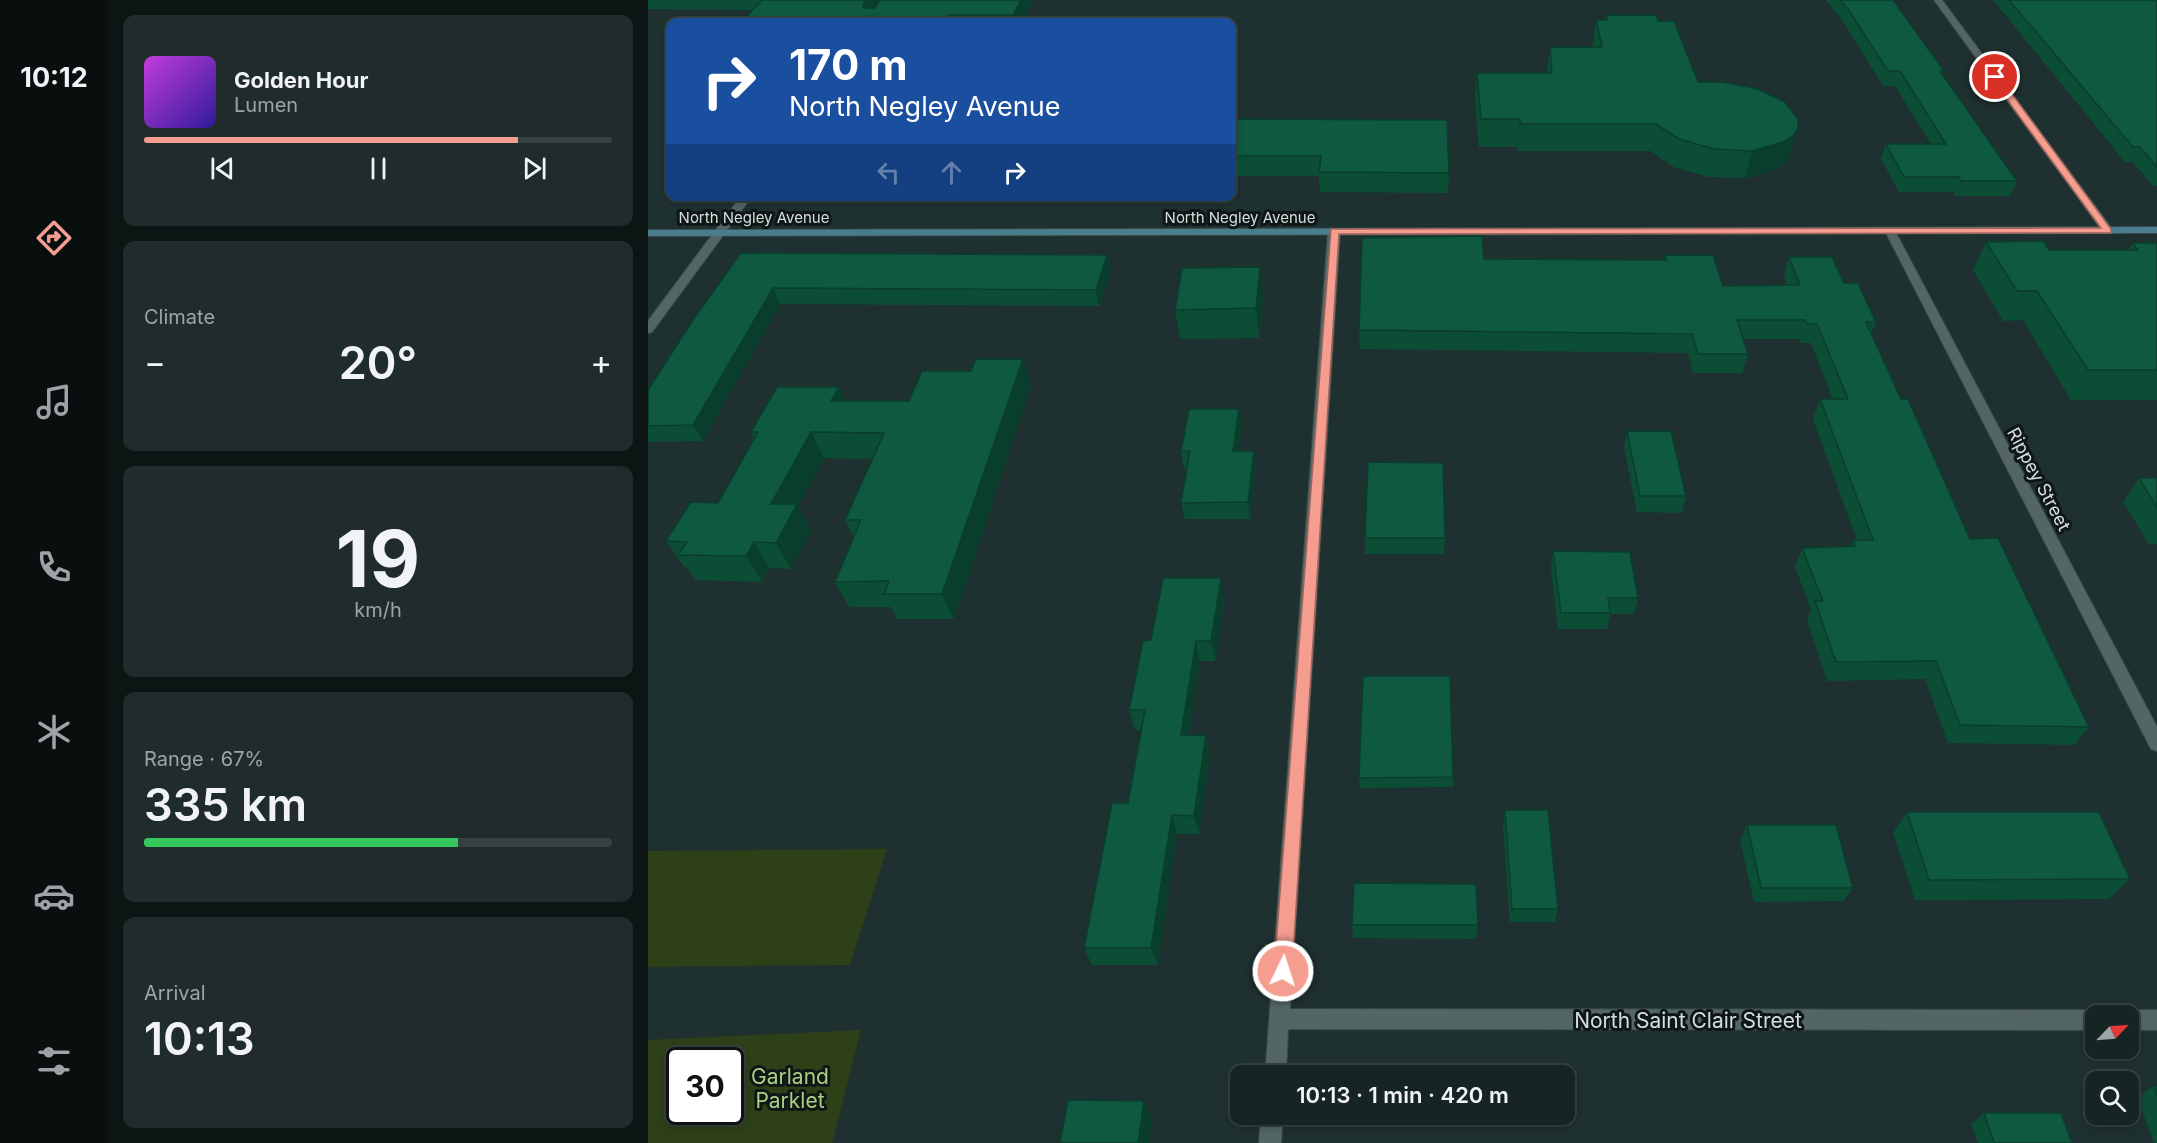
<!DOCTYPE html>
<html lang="en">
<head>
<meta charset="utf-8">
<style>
  body { margin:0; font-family:Inter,sans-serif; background:#202c2c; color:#f1f3f6; height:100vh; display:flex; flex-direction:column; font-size:22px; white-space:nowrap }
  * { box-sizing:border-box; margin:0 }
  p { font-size:20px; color:#9ea4a6 }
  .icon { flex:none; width:33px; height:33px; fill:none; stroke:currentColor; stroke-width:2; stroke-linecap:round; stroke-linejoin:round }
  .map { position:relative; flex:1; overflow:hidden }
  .drawer { display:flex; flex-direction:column; gap:15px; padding:15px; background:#0d1414; width:540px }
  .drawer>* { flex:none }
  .guide { position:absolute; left:18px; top:18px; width:570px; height:183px; border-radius:12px; box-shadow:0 3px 9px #0003,0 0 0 2px #364141; background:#1a4fa0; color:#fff; overflow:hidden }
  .needle { width:39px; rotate:65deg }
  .fabs { position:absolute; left:1437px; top:1005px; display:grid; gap:12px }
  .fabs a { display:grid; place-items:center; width:54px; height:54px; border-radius:12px; background:#172424; box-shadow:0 3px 9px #0003,0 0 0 2px #364141; font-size:30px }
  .speed { position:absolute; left:18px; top:1047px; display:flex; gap:12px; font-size:30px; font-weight:700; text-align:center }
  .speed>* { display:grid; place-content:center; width:78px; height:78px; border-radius:50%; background:#172424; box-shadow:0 3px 9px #0003,0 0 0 2px #364141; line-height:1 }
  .speed .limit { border:3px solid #111; border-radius:9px; background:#fff; color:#111 }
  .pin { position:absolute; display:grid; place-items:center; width:51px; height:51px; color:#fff; margin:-26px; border:3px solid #fff; border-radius:50%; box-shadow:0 2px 6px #0007 }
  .me { position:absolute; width:66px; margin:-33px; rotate:4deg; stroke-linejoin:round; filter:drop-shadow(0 0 4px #0008) }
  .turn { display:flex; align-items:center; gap:21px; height:126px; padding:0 24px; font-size:27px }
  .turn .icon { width:78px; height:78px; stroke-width:2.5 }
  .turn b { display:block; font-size:42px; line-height:51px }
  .lanes { display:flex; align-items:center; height:57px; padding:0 24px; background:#0003; justify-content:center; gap:30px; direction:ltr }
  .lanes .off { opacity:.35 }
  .big { font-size:45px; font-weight:600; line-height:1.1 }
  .drawer .widget { flex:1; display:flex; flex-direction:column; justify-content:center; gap:9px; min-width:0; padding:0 21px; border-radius:12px; background:#202c2c }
  .drawer .dial { align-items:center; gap:0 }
  .dial b { font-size:78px; line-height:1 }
  .song { display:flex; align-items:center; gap:18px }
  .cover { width:72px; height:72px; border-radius:9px; background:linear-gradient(135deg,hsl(290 70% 55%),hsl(250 70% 35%)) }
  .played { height:6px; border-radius:3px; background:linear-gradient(90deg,#f59d8f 80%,#364141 80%) }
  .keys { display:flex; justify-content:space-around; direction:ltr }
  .heat { display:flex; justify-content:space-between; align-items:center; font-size:33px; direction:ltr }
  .charge { height:9px; border-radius:4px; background:linear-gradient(90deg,#34c759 67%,#364141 0) }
  .trip { position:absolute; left:582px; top:1065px; width:345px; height:60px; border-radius:12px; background:#172424; box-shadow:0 3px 9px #0003,0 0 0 2px #364141; font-weight:600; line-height:60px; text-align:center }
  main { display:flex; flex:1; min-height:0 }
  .tabs { display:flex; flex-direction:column; width:108px; justify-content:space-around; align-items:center; background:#090e0e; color:#9ea4a6 }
  .tabs .icon { width:42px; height:42px }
  .tabs .on { color:#f59d8f }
  .tabs b { font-size:27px; color:#f1f3f6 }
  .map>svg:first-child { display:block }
  .green { fill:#2d4017; fill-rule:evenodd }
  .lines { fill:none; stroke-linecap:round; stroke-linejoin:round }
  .minor-casing { stroke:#3d4b4b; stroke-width:2 }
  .secondary-casing { stroke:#3d4b4b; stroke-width:2 }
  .minor { fill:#536565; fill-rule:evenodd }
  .secondary { fill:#497e8e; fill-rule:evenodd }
  .wall { fill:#0c4d36 }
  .shaded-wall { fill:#0a3e2c }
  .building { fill:#0e593f; stroke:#0a3e2c; stroke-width:1.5 }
  .route { fill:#f59d8f; stroke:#9f665d; stroke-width:1.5 }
  .labels { text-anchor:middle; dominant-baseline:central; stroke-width:6; stroke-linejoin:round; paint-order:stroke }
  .far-street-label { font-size:15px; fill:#d4dede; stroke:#0f1616 }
  .street-label { font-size:18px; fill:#d4dede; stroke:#0f1616 }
  .near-street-label { font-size:21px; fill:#d4dede; stroke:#0f1616 }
  .near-park-label { font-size:21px; fill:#a9d082; stroke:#0f1616 }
</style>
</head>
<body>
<main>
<nav class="tabs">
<b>10:12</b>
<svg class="icon on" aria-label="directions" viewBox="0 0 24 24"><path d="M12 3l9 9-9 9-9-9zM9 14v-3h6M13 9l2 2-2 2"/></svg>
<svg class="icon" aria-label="music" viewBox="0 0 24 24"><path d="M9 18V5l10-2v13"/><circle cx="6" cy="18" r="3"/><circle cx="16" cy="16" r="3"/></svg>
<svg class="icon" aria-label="phone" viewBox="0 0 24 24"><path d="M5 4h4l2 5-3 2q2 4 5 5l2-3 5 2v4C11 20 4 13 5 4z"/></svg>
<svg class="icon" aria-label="climate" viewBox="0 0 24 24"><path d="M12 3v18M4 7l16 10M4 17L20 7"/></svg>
<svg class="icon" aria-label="car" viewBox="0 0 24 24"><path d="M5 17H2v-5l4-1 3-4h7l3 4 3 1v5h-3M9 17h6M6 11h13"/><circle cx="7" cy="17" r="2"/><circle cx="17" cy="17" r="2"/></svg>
<svg class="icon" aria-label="filters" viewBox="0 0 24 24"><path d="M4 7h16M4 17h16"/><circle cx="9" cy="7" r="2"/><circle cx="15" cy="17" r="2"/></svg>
</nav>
<section class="drawer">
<div class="widget">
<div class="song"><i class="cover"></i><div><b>Golden Hour</b><p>Lumen</p></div></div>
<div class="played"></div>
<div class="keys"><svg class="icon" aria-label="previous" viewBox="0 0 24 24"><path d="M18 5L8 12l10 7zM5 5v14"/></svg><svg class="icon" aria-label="pause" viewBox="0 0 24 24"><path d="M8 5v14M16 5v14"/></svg><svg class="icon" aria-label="next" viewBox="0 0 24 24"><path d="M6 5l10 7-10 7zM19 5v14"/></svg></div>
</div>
<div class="widget"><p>Climate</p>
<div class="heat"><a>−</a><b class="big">20°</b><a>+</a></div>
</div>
<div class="widget dial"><b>19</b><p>km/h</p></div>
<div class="widget"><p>Range · 67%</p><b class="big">335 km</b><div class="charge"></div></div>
<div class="widget"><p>Arrival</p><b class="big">10:13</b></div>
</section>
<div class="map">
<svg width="1509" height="1143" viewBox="0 0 1509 1143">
  <rect width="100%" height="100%" fill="#1f3030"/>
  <path class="green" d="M239,849L202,965L0,967V851Z
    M213,1030L184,1143H0V1040ZM32,1060H82V1112H32Z"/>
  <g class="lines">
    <defs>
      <path id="minor" d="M1286,0H1294L1464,229V233H1456Z
        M93,196H104L4,332L0,333V321Z
        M1242,228L1247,231L1509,727V751L1503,749L1237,231Z
        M686,229L692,232L642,1009L1448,1010L1456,1016H1448V1030L640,1029L638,1076H617L680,232Z
        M1480,1010H1509V1030H1480V1016H1472Z
        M613,1114H635L633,1143H611Z"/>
      <path id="secondary" d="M1509,227V233L0,236V230Z"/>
    </defs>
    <use href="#minor" class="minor-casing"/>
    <use href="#secondary" class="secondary-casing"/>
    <use href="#minor" class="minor"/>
    <use href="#secondary" class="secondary"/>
  </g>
  <path class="wall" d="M0,0H385L373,22H93L105,10L0,9Z
    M1178,0H1245L1296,71L1295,75L1369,181L1362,196H1307L1305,192H1251L1233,159L1238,144H1283L1247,86H1235L1196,23Z
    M1345,0H1509V186H1505L1485,162H1477Z
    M958,15L1010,21L1050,82L1142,155L1137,163L1128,170L1097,178L1060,177L1025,167L1003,151H870V147H831L827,99L829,73H899L902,47H945L948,20H957Z
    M584,119L801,173L800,193L672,192L671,176H584Z
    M1338,242L1401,250H1481L1484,243H1509V400H1423L1375,320L1355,321L1325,270Z
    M93,253L463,271L451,306L132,304L55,441L0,442V390Z
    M1017,255L1075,286L1139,285L1136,276L1141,257L1196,283L1228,322L1223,334L1253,399L1322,539L1441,727L1427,745L1300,743L1277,679L1179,681L1159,620L1163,609L1147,567L1154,548L1202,546L1205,540H1209L1165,419L1172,399H1185L1163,343H1153L1151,339H1095L1100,354L1094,373H1045L1040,353L712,349L711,330L836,259L1016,260Z
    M615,296L611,338L532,339L527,310Z
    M375,359L383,385L306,619H249L243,607H201L187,582L206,537L197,520L224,459L176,458L150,506L163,530L143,569L121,568L114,582L48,580L39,567H36L18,541L70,503L106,439L103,432L191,387L197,401H261L323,371Z
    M594,425L590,451L608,467L602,519H537L533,503L539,468H536L533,452Z
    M979,431L1038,496L1034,513L989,512L976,447Z
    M1491,478H1509V544H1501L1475,502Z
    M717,538H797L796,554H717Z
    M905,551L990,598L986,614H962L959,629H910L903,568Z
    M573,578L576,599L568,661H552L541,735H558L562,754L551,834H529L510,965H444L436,948L480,803L493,730H487L481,710L503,640Z
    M805,777V787L712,788L711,778Z
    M857,810L910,909L907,922H862L855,825Z
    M1259,812L1482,879L1461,899L1267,900L1245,833Z
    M1099,825L1205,888L1196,901L1106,902L1092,840Z
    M704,925H830L828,939L705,938Z
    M1505,1086H1509V1143H1506L1489,1097Z
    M1336,1113L1424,1143H1330L1323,1124Z"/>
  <path class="shaded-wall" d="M219,0H236L220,21L215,5Z
    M373,0H385L373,22H367L365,15Z
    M300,15L302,22H295Z
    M1150,128L1142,155L1137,163L1128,170L1097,178L1104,151Z
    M459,255L463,271L451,306L448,290Z
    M612,267L615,296L611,338L608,308Z
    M125,288L132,304L55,441L45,425Z
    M375,359L383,385L306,619L294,594Z
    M191,387L203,413L183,401Z
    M591,409L594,425L588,467L585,451Z
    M163,432L176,458L150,506L163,530L143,569L128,543L123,504Z
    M606,451L608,467L602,519L600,502Z
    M106,542L121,568L114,582L98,556Z
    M573,578L576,599L568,661L563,641Z
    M548,641L552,661L538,754L533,735Z
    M558,735L562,754L551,834L546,816Z
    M524,815L529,834L510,965L503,948Z
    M496,1101L504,1117L501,1143H490Z"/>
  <path class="building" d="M114,0H219L215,5V8H227L232,0H373L365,15H300L295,22H93Z
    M1192,0H1245L1296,71H1292L1369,181H1313L1311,177H1256L1238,144H1298L1252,71H1240L1200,9Z
    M1361,0H1509V167L1492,147H1485Z
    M958,15H1008L1010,21H1026L1050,82H1075L1110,89L1137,102L1150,119V128L1145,136L1135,142L1104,151L1066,149L1031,139L1008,124H872V119H833L829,73H904L902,47H954L948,20H960Z
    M584,119L799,120L801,173L671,172L673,156H584Z
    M834,236L836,259L1018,260L1017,255H1065L1075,286L1152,285L1141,257H1184L1196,283H1210L1228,322H1218L1253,399H1260L1322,539L1350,538L1441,727L1312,725L1288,661L1188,662L1167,601H1175L1154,548L1207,546L1205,540H1225L1172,399H1200L1169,324H1159L1157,320H1089L1100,354H1050L1044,334L711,330L714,238Z
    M1395,241L1401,250H1490L1484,243H1509V370H1440L1389,291H1369L1338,242Z
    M93,253L459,255L448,290L125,288L45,425L0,426V390L43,323Z
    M612,267L608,308L527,310L534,268Z
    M328,359H375L294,594H236L241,581L187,582L213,520H197L236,433L163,432L123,504H149L128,543L106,542L98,556L30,555L39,542L18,541L43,502L70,503L110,432H103L129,387H191L183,401H261L274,371H323Z
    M541,409H591L585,451H606L600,502L533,503L542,451L533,452Z
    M979,431H1023L1038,496H992Z
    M720,462L795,463L797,538H717Z
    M1491,478H1509V508Z
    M905,551L982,552L990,598H960L962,613H913Z
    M515,578H573L563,641H548L533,735H558L546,816L524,815L503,948H436L464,803H480L497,710H481L495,641L503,640Z
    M715,676H802L805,777L711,778Z
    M857,810H900L910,909H864Z
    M1259,812H1451L1482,879L1281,880Z
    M1099,825H1188L1205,888H1113Z
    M706,883L828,884L830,925H704Z
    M1505,1086H1509V1096Z
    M420,1100L496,1101L490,1143H412Z
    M1336,1113H1413L1424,1143H1346Z"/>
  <path class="route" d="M1344,75H1350L1463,229V233L691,234L644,971L641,977L635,980L629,977L626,971L683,229L1453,228L1344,79Z"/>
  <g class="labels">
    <g class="far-street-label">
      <text x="106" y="217">North Negley Avenue</text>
      <text x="592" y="217">North Negley Avenue</text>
    </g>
    <g class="street-label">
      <text transform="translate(1391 479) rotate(62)">Rippey Street</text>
    </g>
    <g class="near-street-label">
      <text x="1040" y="1020">North Saint Clair Street</text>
    </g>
    <g class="near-park-label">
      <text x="142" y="1076">Garland<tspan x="142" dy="24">Parklet</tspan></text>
    </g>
  </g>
</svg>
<div class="fabs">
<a><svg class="needle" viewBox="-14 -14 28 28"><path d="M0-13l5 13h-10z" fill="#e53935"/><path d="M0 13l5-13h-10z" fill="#9ea4a6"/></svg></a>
<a><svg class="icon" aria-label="search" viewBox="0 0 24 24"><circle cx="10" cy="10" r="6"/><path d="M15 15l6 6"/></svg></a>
</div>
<div class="speed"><div class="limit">30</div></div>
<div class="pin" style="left:1347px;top:77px;background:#d93025"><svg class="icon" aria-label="arrive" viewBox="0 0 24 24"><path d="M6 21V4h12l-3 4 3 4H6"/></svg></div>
<svg class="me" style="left:635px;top:971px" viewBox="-20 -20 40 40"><circle r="17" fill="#f59d8f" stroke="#fff" stroke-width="3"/><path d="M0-11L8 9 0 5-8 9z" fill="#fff"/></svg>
<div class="trip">10:13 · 1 min · 420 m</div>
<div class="guide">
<div class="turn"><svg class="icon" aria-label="right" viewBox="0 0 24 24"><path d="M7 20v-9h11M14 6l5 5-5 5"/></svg><div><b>170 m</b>North Negley Avenue</div></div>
<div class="lanes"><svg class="icon off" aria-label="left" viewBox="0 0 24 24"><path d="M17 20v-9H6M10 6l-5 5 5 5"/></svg><svg class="icon off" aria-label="ahead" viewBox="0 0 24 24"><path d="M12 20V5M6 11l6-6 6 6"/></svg><svg class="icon" aria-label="right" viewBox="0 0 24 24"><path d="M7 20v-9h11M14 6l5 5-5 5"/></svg></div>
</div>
</div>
</main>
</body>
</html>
